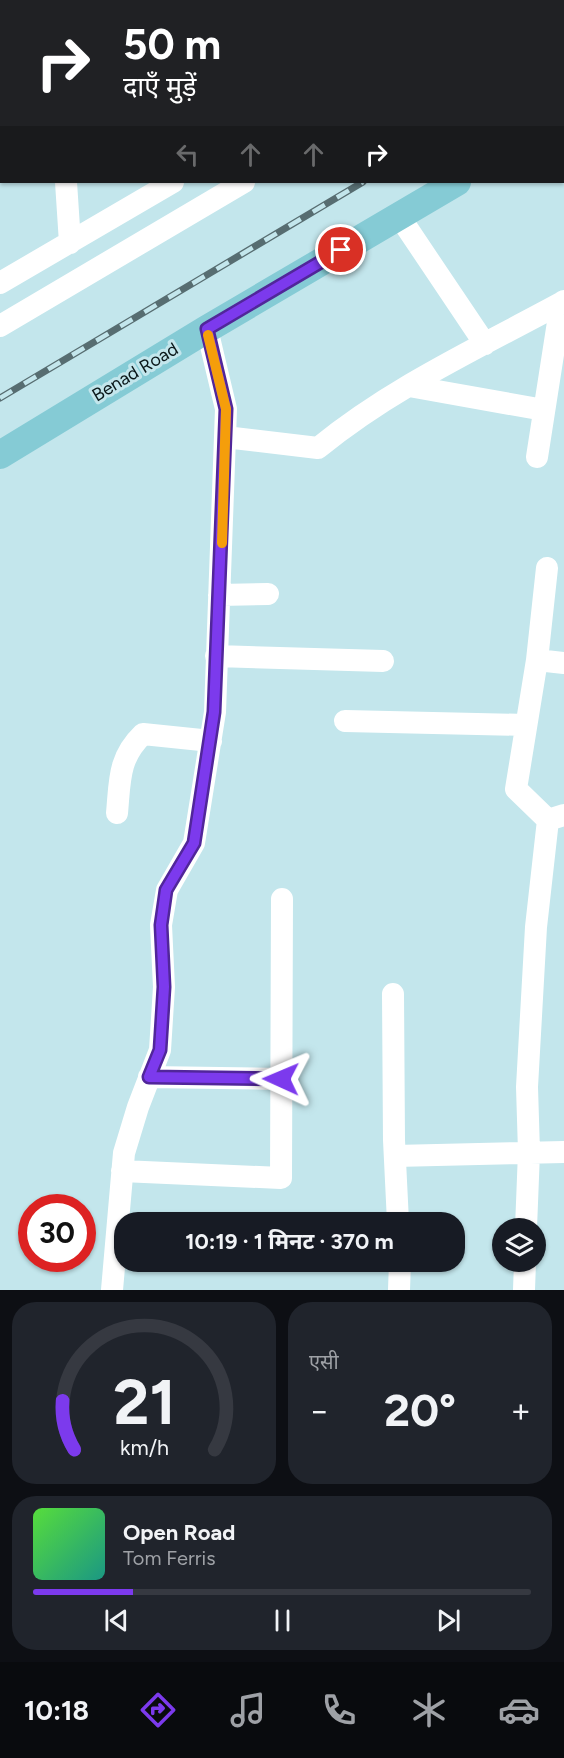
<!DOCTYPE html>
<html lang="hi">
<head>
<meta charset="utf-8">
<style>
  body { margin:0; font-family:Figtree,"Noto Sans Devanagari",sans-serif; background:#20242c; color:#f1f3f6; height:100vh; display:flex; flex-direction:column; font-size:22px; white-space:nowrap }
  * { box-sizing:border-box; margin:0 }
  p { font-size:20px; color:#9ea1a6 }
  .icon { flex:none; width:33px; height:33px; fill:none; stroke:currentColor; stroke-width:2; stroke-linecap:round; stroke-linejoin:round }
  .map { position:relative; height:1290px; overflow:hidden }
  .drawer { display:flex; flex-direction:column; gap:12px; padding:12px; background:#0d0f14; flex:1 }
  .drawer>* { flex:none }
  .banner { position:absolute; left:0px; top:0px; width:564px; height:183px; box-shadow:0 2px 4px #0004; background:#202124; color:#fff; overflow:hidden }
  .buttons { position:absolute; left:492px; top:1218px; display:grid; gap:12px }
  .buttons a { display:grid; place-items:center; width:54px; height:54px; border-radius:50%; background:#171b24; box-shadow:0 2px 4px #0004; font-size:30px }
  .speed { position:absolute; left:18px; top:1194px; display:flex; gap:12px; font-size:30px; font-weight:700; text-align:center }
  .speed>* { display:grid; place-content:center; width:78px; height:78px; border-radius:50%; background:#171b24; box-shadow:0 2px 4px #0004; line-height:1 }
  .speed .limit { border:9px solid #d22; background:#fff; color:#111 }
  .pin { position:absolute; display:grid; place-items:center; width:51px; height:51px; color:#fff; margin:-26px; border:3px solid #fff; border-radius:50%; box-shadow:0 2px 6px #0007 }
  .me { position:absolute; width:66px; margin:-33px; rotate:271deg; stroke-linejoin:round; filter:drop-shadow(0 0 4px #0008) }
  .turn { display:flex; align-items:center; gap:21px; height:126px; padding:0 24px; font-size:27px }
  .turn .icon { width:78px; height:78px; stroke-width:2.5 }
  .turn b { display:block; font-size:42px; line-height:51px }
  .lanes { display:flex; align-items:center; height:57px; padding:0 24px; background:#0003; justify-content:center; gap:30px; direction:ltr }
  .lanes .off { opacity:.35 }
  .big { font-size:45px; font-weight:700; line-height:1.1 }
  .drawer .widget { flex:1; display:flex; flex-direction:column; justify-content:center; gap:9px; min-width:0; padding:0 21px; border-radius:24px; background:#20242c }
  .drawer .dial { align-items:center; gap:0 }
  .dial svg { height:156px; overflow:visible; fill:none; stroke:#363941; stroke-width:7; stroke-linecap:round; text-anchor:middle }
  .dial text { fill:#f1f3f6; stroke:none }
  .song { display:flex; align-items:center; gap:18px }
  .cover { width:72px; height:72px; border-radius:9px; background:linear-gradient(135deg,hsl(110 70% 55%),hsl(170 70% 35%)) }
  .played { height:6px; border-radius:3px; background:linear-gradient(90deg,#7c3aed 20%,#363941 20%) }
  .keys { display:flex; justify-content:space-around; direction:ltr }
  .heat { display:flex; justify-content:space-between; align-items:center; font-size:33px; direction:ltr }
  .drawer .tiles { flex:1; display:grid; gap:12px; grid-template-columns:1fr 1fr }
  .widget:last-child { grid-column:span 2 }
  .trip { position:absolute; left:114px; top:1212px; width:351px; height:60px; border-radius:24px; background:#171b24; box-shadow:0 2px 4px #0004; font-weight:700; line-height:60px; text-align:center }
  .dock { display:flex; height:96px; justify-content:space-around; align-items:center; background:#090b0e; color:#9ea1a6 }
  .dock .icon { width:42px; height:42px }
  .dock .on { color:#7c3aed }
  .dock b { font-size:27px; color:#f1f3f6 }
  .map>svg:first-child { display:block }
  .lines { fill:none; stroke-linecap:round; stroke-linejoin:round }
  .minor { stroke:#fff; stroke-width:22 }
  .major { stroke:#85cbd5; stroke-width:28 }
  .rail-casing { stroke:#576d71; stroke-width:7 }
  .rail { stroke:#c3e6ec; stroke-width:4.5; stroke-dasharray:14; stroke-linecap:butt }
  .route-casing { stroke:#51269a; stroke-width:15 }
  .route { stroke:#7c3aed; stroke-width:10 }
  .slow { stroke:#f59e0b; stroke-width:10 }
  .labels { text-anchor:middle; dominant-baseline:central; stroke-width:6; stroke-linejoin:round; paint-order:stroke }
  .street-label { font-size:18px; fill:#0b181a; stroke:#c3e6ec }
</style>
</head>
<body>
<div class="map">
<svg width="564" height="1290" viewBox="0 0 564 1290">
  <rect width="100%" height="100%" fill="#c3e6ec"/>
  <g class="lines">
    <path class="minor" d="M433,0V2
      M63,2V0
      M202,2V0
      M308,2V0
      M468,2L470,0
      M550,2L552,0
      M66,182L70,243
      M399,216L485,344
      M0,283L173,182
      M0,326L244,182
      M409,386L544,410
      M225,437L318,448C391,388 478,348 561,303
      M537,457L561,303L564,301
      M219,595L268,594
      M216,656L383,661
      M537,660L547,568
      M345,721L526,725
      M117,813C120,781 118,758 143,734L211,741
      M548,820L516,789L537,660L564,663
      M393,994L394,1140L398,1222
      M149,1077L281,1079
      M395,1156L564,1152
      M122,1171L281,1178L282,899
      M526,1228L529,1152L527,1087L536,927L548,820L564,815
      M112,1290L124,1153L138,1107L160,1050L164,987L161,925L167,890L194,843L215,712L226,409L207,329
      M399,1290L400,1262
      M524,1290L525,1262"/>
    <path class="major" d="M562,119L564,118
      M0,455L207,329L457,182"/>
    <defs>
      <path id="rail" d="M562,63L564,62
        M0,398L363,182"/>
    </defs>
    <use href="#rail" class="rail-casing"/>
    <use href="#rail" class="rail"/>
  </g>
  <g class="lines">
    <defs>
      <path id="route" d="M281,1079L149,1077L160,1050L164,987L161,925L166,890L194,843L214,712L226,409L207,329L341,250"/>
    </defs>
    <use href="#route" class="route-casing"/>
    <use href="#route" class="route"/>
    <path class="slow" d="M208,335L226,409L222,543"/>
  </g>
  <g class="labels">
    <g class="street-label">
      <text transform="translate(135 372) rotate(-31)">Benad Road</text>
    </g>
  </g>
</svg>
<div class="buttons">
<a><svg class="icon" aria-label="layers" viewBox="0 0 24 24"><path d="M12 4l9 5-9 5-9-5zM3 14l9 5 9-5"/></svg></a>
</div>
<div class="speed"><div class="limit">30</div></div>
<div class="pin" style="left:341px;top:250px;background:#d93025"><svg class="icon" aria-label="arrive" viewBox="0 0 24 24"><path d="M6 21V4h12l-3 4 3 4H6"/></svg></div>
<svg class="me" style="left:281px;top:1079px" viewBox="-20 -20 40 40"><path d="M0-17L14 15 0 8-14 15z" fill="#7c3aed" stroke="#fff" stroke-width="4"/></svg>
<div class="trip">10:19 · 1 मिनट · 370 m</div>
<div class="banner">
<div class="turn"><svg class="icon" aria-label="right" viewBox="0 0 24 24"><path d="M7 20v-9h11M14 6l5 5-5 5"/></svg><div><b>50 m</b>दाएँ मुड़ें</div></div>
<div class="lanes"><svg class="icon off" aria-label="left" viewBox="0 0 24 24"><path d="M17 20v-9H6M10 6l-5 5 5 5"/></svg><svg class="icon off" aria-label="ahead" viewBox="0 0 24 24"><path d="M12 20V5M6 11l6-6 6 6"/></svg><svg class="icon off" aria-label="ahead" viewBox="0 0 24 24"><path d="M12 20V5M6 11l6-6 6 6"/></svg><svg class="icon" aria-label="right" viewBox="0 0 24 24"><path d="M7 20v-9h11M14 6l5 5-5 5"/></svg></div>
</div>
</div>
<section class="drawer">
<div class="tiles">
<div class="widget dial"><svg viewBox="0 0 100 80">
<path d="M14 69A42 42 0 1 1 86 69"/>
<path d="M14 69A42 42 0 0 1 8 44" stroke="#7c3aed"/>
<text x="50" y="56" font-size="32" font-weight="700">21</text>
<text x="50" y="72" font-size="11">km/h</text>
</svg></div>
<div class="widget"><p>एसी</p>
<div class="heat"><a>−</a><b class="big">20°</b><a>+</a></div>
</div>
<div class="widget">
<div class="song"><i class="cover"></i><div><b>Open Road</b><p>Tom Ferris</p></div></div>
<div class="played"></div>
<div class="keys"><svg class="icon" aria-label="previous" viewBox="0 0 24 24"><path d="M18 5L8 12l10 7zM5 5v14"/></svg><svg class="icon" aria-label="pause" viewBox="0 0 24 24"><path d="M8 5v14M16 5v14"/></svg><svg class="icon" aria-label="next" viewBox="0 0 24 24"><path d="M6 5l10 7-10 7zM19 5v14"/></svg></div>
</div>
</div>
</section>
<nav class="dock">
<b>10:18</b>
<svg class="icon on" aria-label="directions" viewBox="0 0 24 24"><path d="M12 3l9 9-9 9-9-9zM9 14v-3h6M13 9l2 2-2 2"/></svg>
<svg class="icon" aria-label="music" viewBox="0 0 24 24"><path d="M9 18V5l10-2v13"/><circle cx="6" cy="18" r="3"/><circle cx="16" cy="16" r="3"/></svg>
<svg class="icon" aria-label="phone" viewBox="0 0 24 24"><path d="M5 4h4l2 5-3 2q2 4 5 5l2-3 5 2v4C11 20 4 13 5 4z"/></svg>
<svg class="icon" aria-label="climate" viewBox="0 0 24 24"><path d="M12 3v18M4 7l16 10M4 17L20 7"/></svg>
<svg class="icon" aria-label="car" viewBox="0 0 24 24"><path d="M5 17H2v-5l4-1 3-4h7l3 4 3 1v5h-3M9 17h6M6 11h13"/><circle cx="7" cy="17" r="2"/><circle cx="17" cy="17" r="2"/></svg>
</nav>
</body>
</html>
